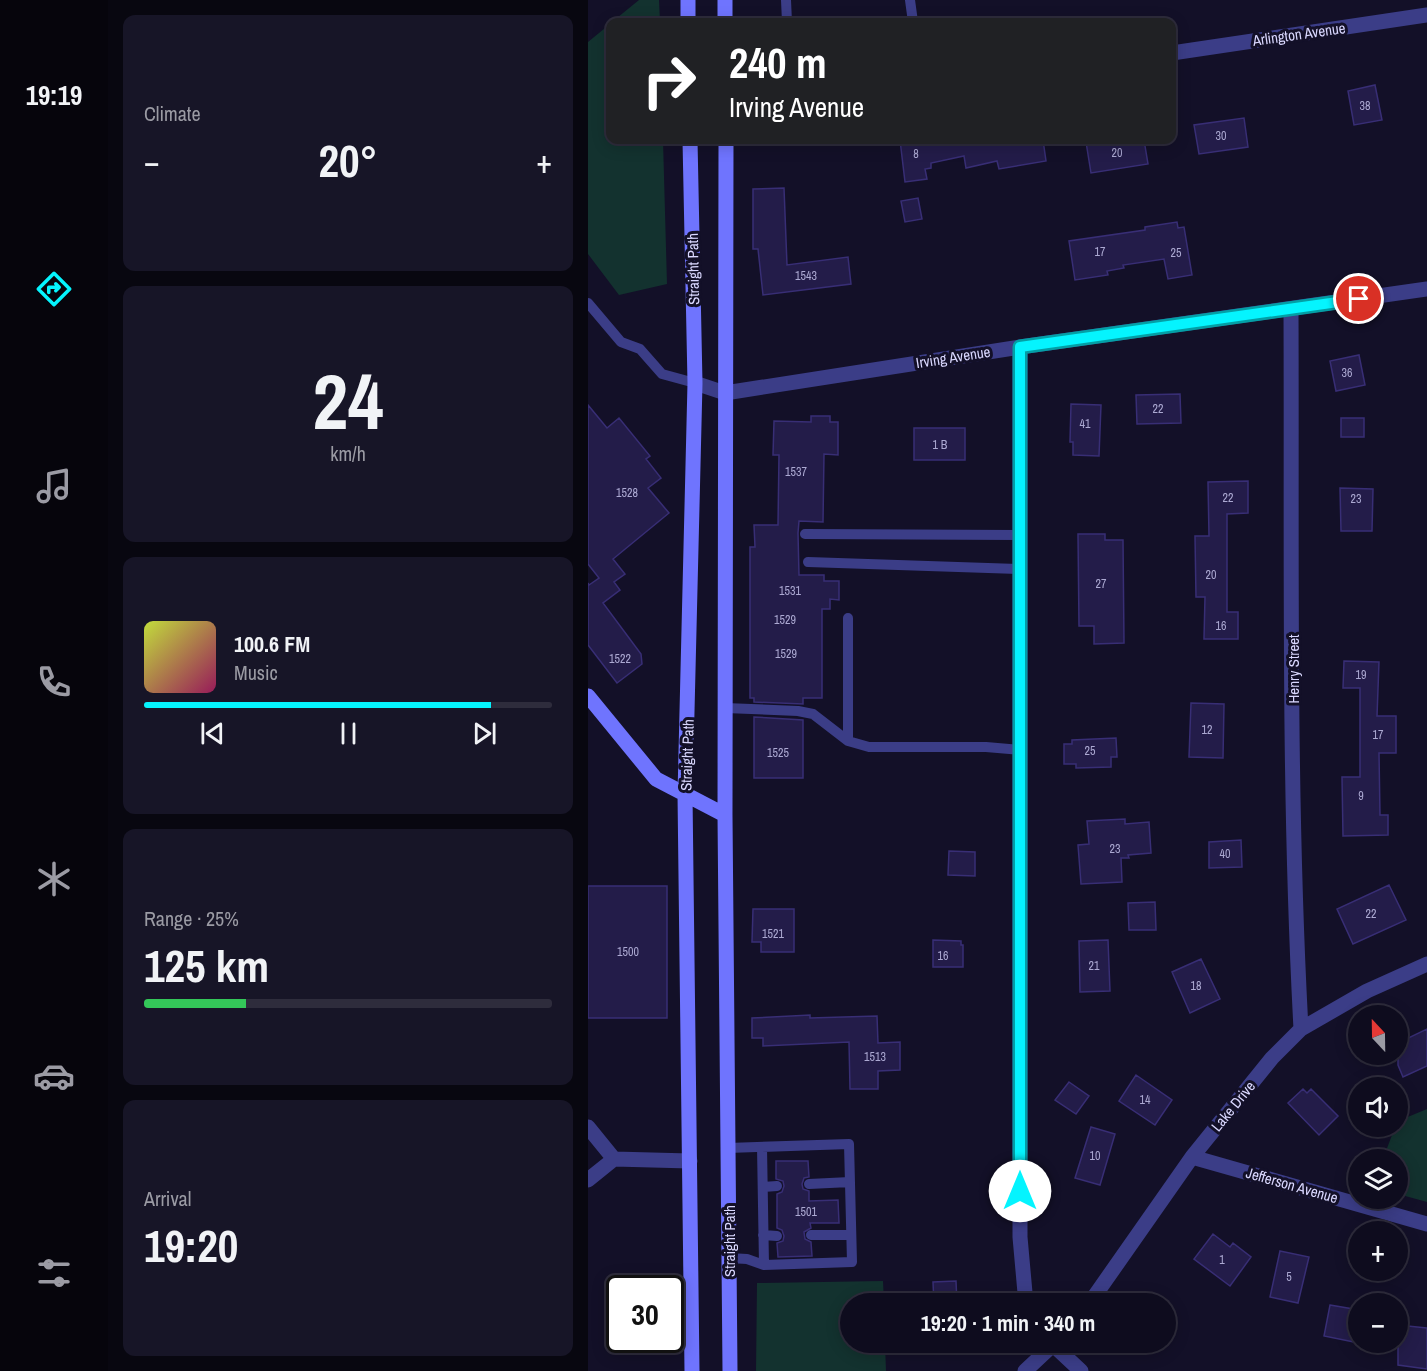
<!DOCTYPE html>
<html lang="en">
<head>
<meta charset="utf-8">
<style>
  body { margin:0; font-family:"Archivo Narrow",sans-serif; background:#171527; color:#f1f3f6; height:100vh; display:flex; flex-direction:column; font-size:22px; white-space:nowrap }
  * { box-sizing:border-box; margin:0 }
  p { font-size:20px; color:#9b9ba4 }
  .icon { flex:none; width:33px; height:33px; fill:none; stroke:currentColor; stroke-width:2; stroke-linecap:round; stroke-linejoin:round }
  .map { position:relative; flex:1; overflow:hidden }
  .drawer { display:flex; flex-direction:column; gap:15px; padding:15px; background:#080710; width:480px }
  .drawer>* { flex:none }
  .banner { position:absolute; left:18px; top:18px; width:570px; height:126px; border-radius:12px; box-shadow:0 3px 15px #0003,0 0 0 2px #2e2c3c; background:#202124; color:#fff; overflow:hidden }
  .needle { width:39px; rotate:338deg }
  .buttons { position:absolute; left:760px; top:1005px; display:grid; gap:12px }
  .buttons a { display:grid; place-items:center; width:60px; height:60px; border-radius:50%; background:#0e0c1e; box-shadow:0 3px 15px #0003,0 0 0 2px #2e2c3c; font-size:30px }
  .speed { position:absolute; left:18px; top:1275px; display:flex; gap:12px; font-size:30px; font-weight:700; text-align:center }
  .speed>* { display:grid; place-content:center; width:78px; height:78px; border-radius:50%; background:#0e0c1e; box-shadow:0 3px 15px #0003,0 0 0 2px #2e2c3c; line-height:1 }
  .speed .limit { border:3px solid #111; border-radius:9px; background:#fff; color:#111 }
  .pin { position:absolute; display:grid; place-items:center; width:51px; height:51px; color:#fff; margin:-26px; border:3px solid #fff; border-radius:50%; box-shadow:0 2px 6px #0007 }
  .me { position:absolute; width:66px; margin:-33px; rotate:0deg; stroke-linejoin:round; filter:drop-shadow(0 0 4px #0008) }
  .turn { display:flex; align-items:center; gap:21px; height:126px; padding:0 24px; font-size:27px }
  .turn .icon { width:78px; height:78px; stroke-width:2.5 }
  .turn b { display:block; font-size:42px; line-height:51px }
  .big { font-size:45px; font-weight:700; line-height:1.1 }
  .drawer .tile { flex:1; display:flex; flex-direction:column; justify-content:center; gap:9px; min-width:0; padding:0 21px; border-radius:12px; background:#171527 }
  .drawer .dial { align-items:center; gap:0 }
  .dial b { font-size:78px; line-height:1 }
  .song { display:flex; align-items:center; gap:18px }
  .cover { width:72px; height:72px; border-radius:9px; background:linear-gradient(135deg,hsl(70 70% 55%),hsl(330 70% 35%)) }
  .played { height:6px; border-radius:3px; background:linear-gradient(90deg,#05f4fe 85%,#2e2c3c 85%) }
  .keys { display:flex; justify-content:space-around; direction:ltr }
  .heat { display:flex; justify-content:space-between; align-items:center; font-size:33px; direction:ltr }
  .charge { height:9px; border-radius:4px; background:linear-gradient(90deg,#34c759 25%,#2e2c3c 0) }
  .trip { position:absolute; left:252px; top:1293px; width:336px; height:60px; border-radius:30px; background:#0e0c1e; box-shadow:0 3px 15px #0003,0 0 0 2px #2e2c3c; font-weight:700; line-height:60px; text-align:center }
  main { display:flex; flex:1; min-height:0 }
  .menu { display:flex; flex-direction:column; width:108px; justify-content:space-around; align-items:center; background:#06050c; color:#9b9ba4 }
  .menu .icon { width:42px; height:42px }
  .menu .selected { color:#05f4fe }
  .menu b { font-size:27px; color:#f1f3f6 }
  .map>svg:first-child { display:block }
  .green { fill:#13322f }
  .building { fill:#231c49; stroke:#382e75; stroke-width:1.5 }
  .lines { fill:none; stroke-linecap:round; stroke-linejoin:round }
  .lane { stroke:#3b3d87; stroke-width:10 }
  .street { stroke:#3b3d87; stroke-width:15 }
  .secondary { stroke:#6f74fe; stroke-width:15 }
  .route-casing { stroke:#039fa5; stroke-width:15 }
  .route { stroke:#05f4fe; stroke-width:10 }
  .labels { text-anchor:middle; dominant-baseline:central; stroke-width:6; stroke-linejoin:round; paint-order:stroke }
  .number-label { font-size:12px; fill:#aca9d2 }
  .street-label { font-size:15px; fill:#dad8ff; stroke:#131028 }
</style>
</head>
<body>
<main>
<nav class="menu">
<b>19:19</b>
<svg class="icon selected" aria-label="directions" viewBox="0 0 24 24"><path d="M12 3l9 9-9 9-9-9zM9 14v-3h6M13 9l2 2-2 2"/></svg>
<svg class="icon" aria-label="music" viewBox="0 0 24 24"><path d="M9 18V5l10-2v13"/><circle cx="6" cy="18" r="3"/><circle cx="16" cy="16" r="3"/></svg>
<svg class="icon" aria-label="phone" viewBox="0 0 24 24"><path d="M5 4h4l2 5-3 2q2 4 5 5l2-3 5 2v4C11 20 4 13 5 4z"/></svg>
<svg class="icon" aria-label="climate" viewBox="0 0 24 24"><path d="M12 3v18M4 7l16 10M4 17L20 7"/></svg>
<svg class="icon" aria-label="car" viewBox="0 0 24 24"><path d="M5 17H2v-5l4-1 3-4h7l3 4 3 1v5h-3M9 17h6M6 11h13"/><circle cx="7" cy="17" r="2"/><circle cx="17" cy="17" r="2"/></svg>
<svg class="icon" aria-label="filters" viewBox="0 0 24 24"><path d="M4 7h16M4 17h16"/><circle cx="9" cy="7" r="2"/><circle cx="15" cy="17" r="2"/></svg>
</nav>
<section class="drawer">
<div class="tile"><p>Climate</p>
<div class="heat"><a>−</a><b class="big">20°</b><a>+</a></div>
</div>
<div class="tile dial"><b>24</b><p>km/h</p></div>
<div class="tile">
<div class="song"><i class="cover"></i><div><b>100.6 FM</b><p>Music</p></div></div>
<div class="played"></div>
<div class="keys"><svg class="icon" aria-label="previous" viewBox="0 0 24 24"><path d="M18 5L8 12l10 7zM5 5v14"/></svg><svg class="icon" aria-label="pause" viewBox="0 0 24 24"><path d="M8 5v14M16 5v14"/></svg><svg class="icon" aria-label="next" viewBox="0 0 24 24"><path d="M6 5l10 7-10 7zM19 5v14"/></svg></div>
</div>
<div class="tile"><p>Range · 25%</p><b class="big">125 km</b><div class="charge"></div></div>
<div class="tile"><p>Arrival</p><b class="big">19:20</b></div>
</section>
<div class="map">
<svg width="839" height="1371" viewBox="0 0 839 1371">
  <rect width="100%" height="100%" fill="#131028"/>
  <path class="green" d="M51,0H71L72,22H24Z
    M22,24V140H75L79,284L31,295L0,254V42Z
    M839,1109V1202L810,1194V1160L795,1159L807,1127L810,1126V1121Z
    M295,1281L296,1303L262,1304V1342L297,1343L298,1371H168L169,1283Z"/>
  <path class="building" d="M787,85L794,120L766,125L760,91Z
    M656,118L660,147L611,154L606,125Z
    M312,140H455L458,161L411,169L409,161L378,168L376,156L343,163V168L337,169L339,179L317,182Z
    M517,140H556L560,164L503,173L498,142Z
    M196,188L199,265L260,257L263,284L175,295L170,249H165V189Z
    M330,198L334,219L317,222L313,201Z
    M589,222L590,228L596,227L604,275L580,279L576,259L535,265L536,268L519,271L520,275L487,280L481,241L557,230V227Z
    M771,355L777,385L748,391L742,361Z
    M592,394L593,423L549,424L548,395Z
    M483,404L513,405L511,456L485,455V442H482Z
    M0,405L19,428L31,418L62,456L58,459L73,478L60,488L81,513L25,559L37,574L26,582L32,590L15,603L53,654L54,664L29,683L0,645V583L1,585L11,578L0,564Z
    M223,416H242V422H250V455L236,454L235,522L211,521L210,533L211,575H236V581H251V600L242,599V609H234V698H215V704L166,702V698H162V547H167L166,525H190L191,455H185L186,421L223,422Z
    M753,418H776V437H753Z
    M326,428H377V460H326Z
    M660,481V513L639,514V612H650V639H616L617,597H608L607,536H621L620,482Z
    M752,488L785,489L784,531H753Z
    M490,534H517V540H535L536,643L506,644V626H491Z
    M756,661L791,662L789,716H808V753H791L792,815H800V835L755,836L754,777H772V688H755Z
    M603,703L636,704L635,758L601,757Z
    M166,717L215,720V778H166Z
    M528,738L529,757H523V767L488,768V764H476V744H484V740Z
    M537,819V824L561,822L563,853L540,855L541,858H533L534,882L493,884L490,845L501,844L499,821Z
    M653,840L654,867L621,868V842Z
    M361,851L387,852V876L360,875Z
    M801,885L818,920L765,944L749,909Z
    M0,886H79V1018H0Z
    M567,902L568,930H541L540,903Z
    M165,909H206V952H173V942H164Z
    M345,940L373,941V945H375V967H345Z
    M520,940L522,991L492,992L491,941Z
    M613,959L632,999L602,1013L584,972Z
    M222,1015V1018L289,1016L290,1043L312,1042V1070L290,1071V1089H262L261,1042L175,1046V1038H164V1018Z
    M839,1029V1066L815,1077L810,1065V1043Z
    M548,1075L584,1100L567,1125L531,1101Z
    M481,1082L501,1096L488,1114L467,1100Z
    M715,1089L719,1093L723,1089L750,1116L731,1135L700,1103Z
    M503,1127L527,1134L512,1185L487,1178Z
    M188,1161H220L221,1177L216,1178L214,1184L215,1189L221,1191V1201L250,1200L251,1223H222L223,1228L216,1232L217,1239L223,1242L224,1256L190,1257L189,1243L195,1241L196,1236L194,1230L189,1228V1194L194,1192L196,1186L195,1181L188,1179Z
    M625,1234L642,1247L645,1243L663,1257L642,1286L606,1259Z
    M692,1251L721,1257L710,1303L682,1297Z
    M368,1281L369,1304H346L345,1282Z
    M742,1305L771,1310V1343L736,1336Z
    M810,1325L839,1328V1369L810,1365Z"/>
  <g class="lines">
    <path class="lane" d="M198,0L199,22
      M322,0L325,22
      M0,303L33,342L52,349L74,374L107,383
      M217,534L432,535
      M220,562L432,569
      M260,618V741
      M137,708L210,711L225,714L260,741L281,747H398L432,750
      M174,1147L176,1265
      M140,1148L261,1144L264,1262L176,1265L159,1259L141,1258
      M221,1184L262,1182
      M175,1187L189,1186
      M175,1235L189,1236
      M223,1235H263"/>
    <path class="street" d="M584,53L839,15
      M703,309C704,549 700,789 713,1029
      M432,347V1237L438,1304
      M107,383L137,393L432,347L839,289
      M0,1127L26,1159
      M604,1157L839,1224
      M0,1180L26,1159L102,1161
      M501,1304L604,1157L684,1058L713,1029L779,991L839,964
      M462,1342L493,1371
      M437,1371L468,1342"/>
    <path class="secondary" d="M137,0V22
      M100,22V0
      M102,140L107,383L97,794L104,1371
      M138,140L137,815L142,1371
      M0,696L68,779L137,815"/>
  </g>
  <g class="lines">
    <defs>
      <path id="route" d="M432,1191V347L771,299"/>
    </defs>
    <use href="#route" class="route-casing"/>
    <use href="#route" class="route"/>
  </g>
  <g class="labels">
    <g class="number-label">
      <text x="777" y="106">38</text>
      <text x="633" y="136">30</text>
      <text x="529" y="153">20</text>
      <text x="328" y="154">8</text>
      <text x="512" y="252">17</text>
      <text x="588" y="253">25</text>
      <text x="218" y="276">1543</text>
      <text x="759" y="373">36</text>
      <text x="570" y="409">22</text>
      <text x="497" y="424">41</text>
      <text x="352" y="445">1 B</text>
      <text x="208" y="472">1537</text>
      <text x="39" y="493">1528</text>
      <text x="640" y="498">22</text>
      <text x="768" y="499">23</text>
      <text x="623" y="575">20</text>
      <text x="513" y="584">27</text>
      <text x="202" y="591">1531</text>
      <text x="197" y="620">1529</text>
      <text x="633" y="626">16</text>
      <text x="198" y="654">1529</text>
      <text x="32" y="659">1522</text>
      <text x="773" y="675">19</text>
      <text x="619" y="730">12</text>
      <text x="790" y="735">17</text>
      <text x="502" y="751">25</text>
      <text x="190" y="753">1525</text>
      <text x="773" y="796">9</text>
      <text x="527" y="849">23</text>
      <text x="637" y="854">40</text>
      <text x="783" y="914">22</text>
      <text x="185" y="934">1521</text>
      <text x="40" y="952">1500</text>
      <text x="355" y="956">16</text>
      <text x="506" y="966">21</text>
      <text x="608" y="986">18</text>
      <text x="287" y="1057">1513</text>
      <text x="557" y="1100">14</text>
      <text x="507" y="1156">10</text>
      <text x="218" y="1212">1501</text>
      <text x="634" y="1260">1</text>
      <text x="701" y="1277">5</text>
    </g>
    <g class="street-label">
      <text transform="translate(711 34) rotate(-8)">Arlington Avenue</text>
      <text transform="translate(105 269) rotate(-91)">Straight Path</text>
      <text transform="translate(365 357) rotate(-9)">Irving Avenue</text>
      <text transform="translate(705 669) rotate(-90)">Henry Street</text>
      <text transform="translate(99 755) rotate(-88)">Straight Path</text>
      <text transform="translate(645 1106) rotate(-51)">Lake Drive</text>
      <text transform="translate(704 1185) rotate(16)">Jefferson Avenue</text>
      <text transform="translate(141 1241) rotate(-90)">Straight Path</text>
    </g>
  </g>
</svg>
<div class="buttons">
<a><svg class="needle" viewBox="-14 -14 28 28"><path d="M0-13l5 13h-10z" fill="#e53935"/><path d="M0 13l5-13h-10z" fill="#9b9ba4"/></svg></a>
<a><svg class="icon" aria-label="sound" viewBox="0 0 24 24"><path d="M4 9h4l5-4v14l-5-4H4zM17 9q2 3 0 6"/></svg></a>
<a><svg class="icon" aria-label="layers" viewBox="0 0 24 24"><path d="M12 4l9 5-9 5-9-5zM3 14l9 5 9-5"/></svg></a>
<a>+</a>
<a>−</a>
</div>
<div class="speed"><div class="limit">30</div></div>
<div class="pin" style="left:771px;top:299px;background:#d93025"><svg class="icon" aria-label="arrive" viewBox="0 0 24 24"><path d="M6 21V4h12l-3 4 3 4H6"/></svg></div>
<svg class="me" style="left:432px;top:1191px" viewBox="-20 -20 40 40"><circle r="19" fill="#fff"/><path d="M0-13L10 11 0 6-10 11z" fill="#05f4fe"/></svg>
<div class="trip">19:20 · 1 min · 340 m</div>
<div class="banner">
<div class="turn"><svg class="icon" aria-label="right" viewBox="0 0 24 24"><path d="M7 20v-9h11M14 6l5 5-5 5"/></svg><div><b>240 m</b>Irving Avenue</div></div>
</div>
</div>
</main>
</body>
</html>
